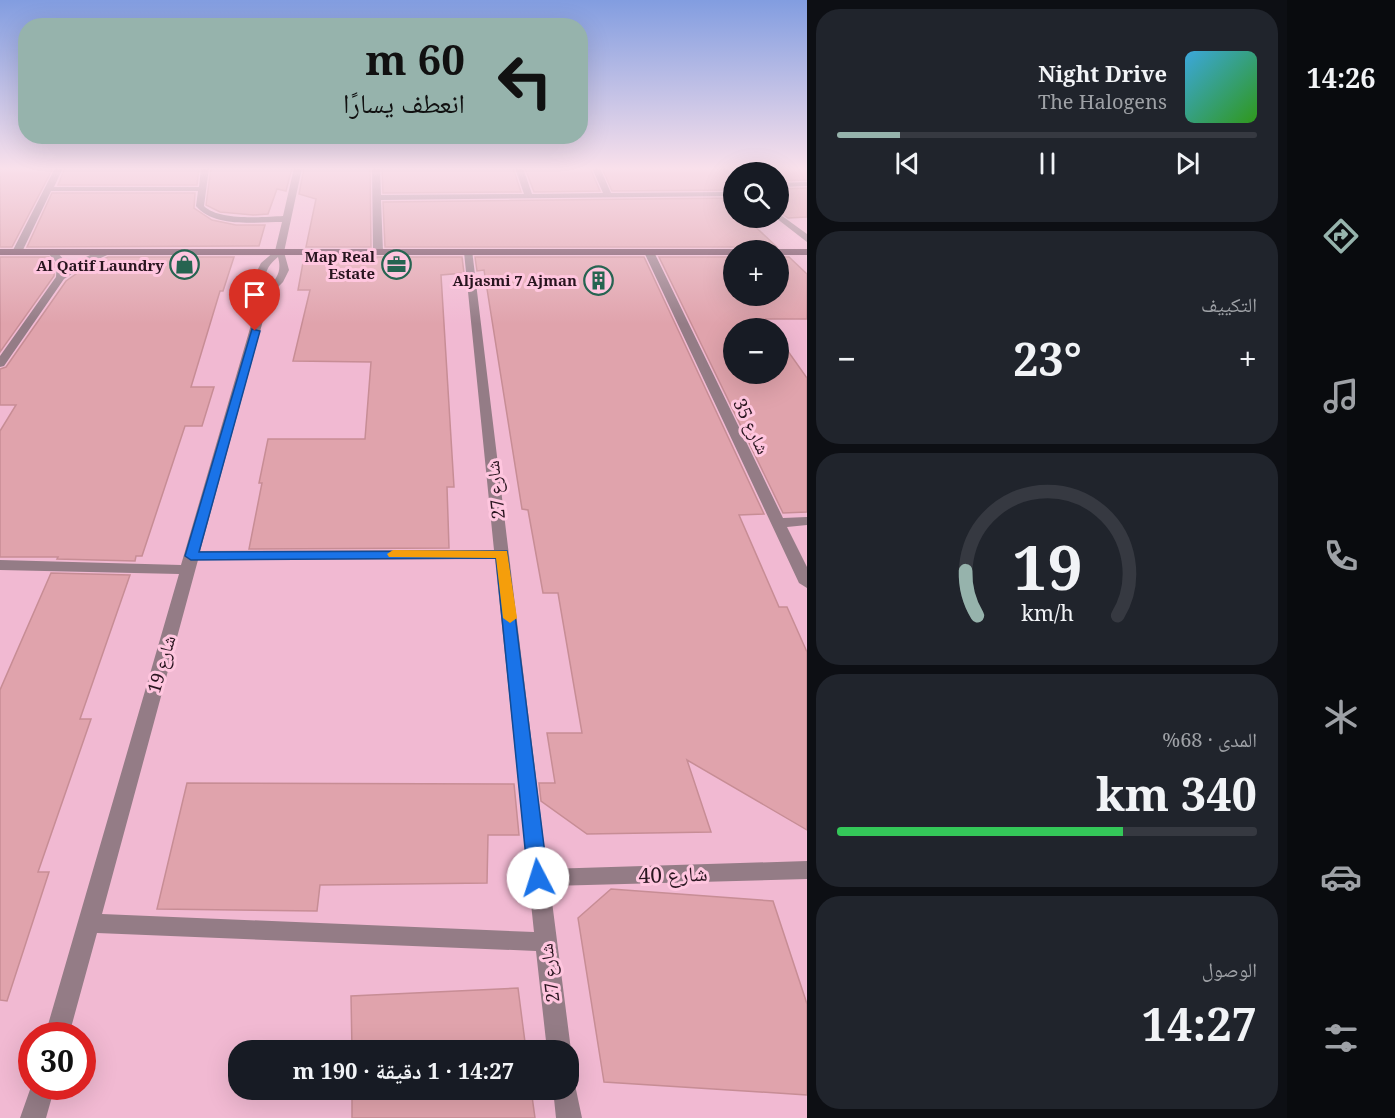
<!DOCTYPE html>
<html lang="ar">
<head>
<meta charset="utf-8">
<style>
  body { margin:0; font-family:"Noto Serif","Noto Naskh Arabic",serif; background:#20242c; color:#f1f3f6; direction:rtl; height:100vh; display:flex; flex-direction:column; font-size:22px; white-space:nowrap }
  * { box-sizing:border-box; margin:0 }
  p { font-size:20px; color:#9ea1a6 }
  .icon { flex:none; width:33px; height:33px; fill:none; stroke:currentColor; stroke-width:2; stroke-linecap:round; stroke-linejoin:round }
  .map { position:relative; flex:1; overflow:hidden; direction:ltr }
  .details { display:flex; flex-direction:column; gap:9px; padding:9px; background:#0d0f14; width:480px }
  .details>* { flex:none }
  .guide { position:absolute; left:18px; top:18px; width:570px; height:126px; border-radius:24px; box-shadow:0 6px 24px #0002; direction:rtl; background:#96b3ac; color:#111; overflow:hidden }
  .controls { position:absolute; left:723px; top:162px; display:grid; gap:12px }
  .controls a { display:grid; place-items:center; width:66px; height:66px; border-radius:50%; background:#171b24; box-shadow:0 6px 24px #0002; font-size:30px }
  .speed { position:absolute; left:18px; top:1022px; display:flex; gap:12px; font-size:30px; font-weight:700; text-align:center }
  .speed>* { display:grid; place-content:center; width:78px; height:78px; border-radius:50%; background:#171b24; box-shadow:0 6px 24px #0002; line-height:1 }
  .speed .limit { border:9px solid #d22; background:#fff; color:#111 }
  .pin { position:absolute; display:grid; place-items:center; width:51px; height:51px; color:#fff; margin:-62px -26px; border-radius:50% 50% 50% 0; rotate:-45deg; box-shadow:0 0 6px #0007 }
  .pin .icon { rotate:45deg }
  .me { position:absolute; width:66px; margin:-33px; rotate:355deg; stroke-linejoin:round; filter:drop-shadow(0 0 4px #0008) }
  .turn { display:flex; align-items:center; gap:21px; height:126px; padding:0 24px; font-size:27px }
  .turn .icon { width:78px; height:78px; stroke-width:2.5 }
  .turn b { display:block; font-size:42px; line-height:51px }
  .big { font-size:45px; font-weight:700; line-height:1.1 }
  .details .widget { flex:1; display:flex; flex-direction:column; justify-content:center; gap:9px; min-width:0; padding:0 21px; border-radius:24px; background:#20242c }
  .details .dial { align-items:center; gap:0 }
  .dial svg { height:156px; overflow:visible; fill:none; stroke:#363941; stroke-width:7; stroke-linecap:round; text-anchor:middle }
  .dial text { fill:#f1f3f6; stroke:none }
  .song { display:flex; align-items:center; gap:18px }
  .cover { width:72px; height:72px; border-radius:9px; background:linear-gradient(135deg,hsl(200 70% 55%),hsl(110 70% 35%)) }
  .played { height:6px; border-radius:3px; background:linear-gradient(90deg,#96b3ac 15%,#363941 15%) }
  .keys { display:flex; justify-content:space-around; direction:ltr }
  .heat { display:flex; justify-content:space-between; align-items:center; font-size:33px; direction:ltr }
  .charge { height:9px; border-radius:4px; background:linear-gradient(90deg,#34c759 68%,#363941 0) }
  .trip { position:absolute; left:228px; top:1040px; width:351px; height:60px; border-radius:24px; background:#171b24; box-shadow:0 6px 24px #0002; font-weight:700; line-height:60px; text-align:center; direction:rtl }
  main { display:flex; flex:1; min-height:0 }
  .tab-bar { display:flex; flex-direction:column; width:108px; justify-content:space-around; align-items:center; background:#090b0e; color:#9ea1a6 }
  .tab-bar .icon { width:42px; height:42px }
  .tab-bar .current { color:#96b3ac }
  .tab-bar b { font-size:27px; color:#f1f3f6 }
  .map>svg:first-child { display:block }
  .building { fill:#e0a3ac; stroke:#c78d95; stroke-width:1.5 }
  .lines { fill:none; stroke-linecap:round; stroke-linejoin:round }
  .minor { fill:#947c86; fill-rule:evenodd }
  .major { fill:#623b4e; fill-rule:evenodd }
  .route { fill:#1a73e8; stroke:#114b97; stroke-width:1.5 }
  .slow { fill:#f59e0b }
  .labels { text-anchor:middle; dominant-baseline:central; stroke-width:6; stroke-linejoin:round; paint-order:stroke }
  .far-poi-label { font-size:15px; font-weight:bold; fill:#29151f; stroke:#ffc6df; text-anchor:end }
  .street-label { font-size:18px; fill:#29151f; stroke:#ffc6df }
  .near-street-label { font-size:21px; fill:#29151f; stroke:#ffc6df }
</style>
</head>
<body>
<main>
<nav class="tab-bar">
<b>14:26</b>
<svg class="icon current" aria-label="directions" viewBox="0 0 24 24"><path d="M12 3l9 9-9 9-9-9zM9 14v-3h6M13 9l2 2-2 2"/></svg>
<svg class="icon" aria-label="music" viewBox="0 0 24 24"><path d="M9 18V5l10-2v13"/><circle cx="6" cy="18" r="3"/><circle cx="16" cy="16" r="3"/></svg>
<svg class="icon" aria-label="phone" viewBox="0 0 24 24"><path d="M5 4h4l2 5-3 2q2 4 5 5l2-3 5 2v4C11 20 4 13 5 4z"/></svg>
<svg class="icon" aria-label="climate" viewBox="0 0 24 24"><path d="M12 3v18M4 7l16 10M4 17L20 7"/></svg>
<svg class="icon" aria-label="car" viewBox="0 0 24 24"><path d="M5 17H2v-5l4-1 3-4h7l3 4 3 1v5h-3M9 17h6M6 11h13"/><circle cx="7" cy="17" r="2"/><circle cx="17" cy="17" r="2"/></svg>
<svg class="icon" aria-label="filters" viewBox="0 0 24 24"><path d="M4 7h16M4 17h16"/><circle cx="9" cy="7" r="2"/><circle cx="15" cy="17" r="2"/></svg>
</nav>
<section class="details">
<div class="widget">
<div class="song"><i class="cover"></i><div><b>Night Drive</b><p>The Halogens</p></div></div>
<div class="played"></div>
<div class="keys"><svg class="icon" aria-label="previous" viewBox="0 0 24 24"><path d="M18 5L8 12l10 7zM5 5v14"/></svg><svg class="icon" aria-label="pause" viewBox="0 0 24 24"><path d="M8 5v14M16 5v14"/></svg><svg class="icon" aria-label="next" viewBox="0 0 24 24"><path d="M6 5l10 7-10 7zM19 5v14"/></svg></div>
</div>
<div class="widget"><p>التكييف</p>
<div class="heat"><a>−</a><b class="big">23°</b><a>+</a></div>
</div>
<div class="widget dial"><svg viewBox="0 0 100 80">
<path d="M14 69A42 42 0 1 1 86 69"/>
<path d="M14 69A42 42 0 0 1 8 46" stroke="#96b3ac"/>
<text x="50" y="56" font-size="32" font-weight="700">19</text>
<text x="50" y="72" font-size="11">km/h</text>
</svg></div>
<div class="widget"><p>المدى · 68%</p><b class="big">340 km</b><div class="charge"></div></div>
<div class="widget"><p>الوصول</p><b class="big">14:27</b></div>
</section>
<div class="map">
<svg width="807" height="1118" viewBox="0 0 807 1118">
  <rect width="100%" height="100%" fill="#f1b9d2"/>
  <path class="building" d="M0,168H53L12,247H0Z
    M65,168H199L197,185H58Z
    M211,168H292L286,191L277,189L268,214L253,215L220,212L206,205Z
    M304,168H370L371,247H306L316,199L299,194Z
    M382,168H513L521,192L383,193Z
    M525,168H590L600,191L534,192Z
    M602,168H716L734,182V190L612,191Z
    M729,168H807V180L778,181V172H735Z
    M807,188V217L788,218L778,211V189Z
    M52,193H195L194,208L212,220L236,225H265L259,246L27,247Z
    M734,198V218H774L747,219L777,247L772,250H740L734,247H385L383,202Z
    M0,257H49L55,264L54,276L0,352Z
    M108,257H234L223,291H220L191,387H214L202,426H185L142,556H136L135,561L57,559L58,557H0V431L16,405H0V369L6,367L66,281L86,267Z
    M304,257H462L464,273L441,275L454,487H447L449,548L249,549L262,483H259L268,439H365L371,362L293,361L310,290H298Z
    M475,257H644L764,514L739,515L779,607H787L807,652V830L687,760L711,832L587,834L541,801L539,783H555L547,733H582L558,593H543L528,510L522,509L484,270L477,271Z
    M659,257H734V296H778V257H789L807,274V319H766L773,328H734V374H778V337L807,378V512L783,513Z
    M51,573L130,575L80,719H91L38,872H49L7,1001L0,1000V690Z
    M187,783L514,784L519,835H488L487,883L320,885L317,911L157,909Z
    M611,889L773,901L807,1004V1095L604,1082L578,918Z
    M518,988L526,1050H352L351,996Z
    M352,1089H531L535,1118H352Z"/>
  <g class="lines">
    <path class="minor" d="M55,168H63L54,187H199L201,168H209L204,206C219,221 262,217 283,216L294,168H302L284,252L289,270L283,282L270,295L200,551L494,550L464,252L472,250L547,869L807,861V879L550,886L571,1050L568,1056V1050H547L536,951L97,933L69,1035H45L179,574L0,570V560L181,565L260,294L255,275L261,263L275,251L282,222C256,222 214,228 196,206L198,191H51L22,252L14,254L12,252ZM278,257C282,271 277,279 267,288C263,274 267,266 278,257ZM495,559L534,932L102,914L198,560Z
      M372,168H380L381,195L524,194L515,168H523L532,194L603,193L592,168H600L611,193L734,192V196L381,200L383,252L378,255L373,252Z
      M718,168H726L734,174V180Z
      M807,182V186L778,187V183Z
      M778,213L807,234V242L776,218H778Z
      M649,249L654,252L783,518L807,517V525L787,527L807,567V588L799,583L644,252Z
      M49,250H55L67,263L66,269C77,262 102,245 114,252L85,265L64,279L4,366L0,367V356L56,277L57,263L47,252Z
      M568,1078L574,1080L582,1118H556L553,1089H568Z
      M32,1084V1086H55L46,1118H20Z"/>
    <path class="major" d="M0,249H734L738,250H734V255H0Z
      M778,249H807V255H778V250H774Z"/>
  </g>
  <linearGradient id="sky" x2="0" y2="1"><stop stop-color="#829de0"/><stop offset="0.52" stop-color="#f9e0eb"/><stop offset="1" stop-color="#f9e0eb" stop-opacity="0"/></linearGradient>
  <rect width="807" height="324" fill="url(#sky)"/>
  <path class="route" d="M252,329L260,331L199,552L507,551L548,878L545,884L538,886L531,884L528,878L496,558L191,560L185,556Z"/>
  <path class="slow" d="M393,550L507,551L517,618L510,623L503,618L496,558L389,557L387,554Z"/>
  <defs>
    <symbol id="shop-ring" viewBox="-11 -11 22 22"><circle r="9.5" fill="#ffc6df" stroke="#266451" stroke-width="1.5"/><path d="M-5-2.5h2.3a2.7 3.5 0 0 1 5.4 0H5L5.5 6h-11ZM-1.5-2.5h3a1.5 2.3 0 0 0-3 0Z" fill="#266451"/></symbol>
    <symbol id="office-ring" viewBox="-11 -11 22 22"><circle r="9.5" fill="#ffc6df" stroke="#266451" stroke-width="1.5"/><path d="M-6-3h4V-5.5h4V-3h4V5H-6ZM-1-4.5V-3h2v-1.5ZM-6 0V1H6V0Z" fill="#266451"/></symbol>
    <symbol id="building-ring" viewBox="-11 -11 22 22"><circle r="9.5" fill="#ffc6df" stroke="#266451" stroke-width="1.5"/><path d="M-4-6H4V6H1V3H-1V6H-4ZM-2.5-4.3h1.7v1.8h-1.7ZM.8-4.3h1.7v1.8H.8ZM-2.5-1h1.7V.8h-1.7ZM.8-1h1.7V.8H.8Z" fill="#266451"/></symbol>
  </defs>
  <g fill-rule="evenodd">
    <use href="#shop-ring" x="168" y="248" width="33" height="33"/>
    <use href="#office-ring" x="380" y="248" width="33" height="33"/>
    <use href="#building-ring" x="582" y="264" width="33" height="33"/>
  </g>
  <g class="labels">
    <g class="far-poi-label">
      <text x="375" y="256">Map Real<tspan x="375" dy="17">Estate</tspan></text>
      <text x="164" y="265">Al Qatif Laundry</text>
      <text x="577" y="280">Aljasmi 7 Ajman</text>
    </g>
    <g class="street-label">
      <text transform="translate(752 426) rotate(64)">شارع 35</text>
      <text transform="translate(495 490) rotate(-96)">شارع 27</text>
      <text transform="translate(161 664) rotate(-74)">شارع 19</text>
      <text transform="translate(549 973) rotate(-97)">شارع 27</text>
    </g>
    <g class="near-street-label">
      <text transform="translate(673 874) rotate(-2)">شارع 40</text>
    </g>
  </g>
</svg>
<div class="controls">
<a><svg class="icon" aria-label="search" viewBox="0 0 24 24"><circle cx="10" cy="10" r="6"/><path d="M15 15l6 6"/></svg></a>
<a>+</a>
<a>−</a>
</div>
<div class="speed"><div class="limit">30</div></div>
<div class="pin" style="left:255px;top:331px;background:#d93025"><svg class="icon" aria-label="arrive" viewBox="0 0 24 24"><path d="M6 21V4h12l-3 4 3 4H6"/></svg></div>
<svg class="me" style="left:538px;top:878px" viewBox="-20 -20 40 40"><circle r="19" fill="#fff"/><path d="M0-13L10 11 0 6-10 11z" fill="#1a73e8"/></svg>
<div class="trip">14:27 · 1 دقيقة · 190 m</div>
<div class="guide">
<div class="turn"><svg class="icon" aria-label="left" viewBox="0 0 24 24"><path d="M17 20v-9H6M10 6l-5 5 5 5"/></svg><div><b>60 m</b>انعطف يسارًا</div></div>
</div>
</div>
</main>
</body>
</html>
